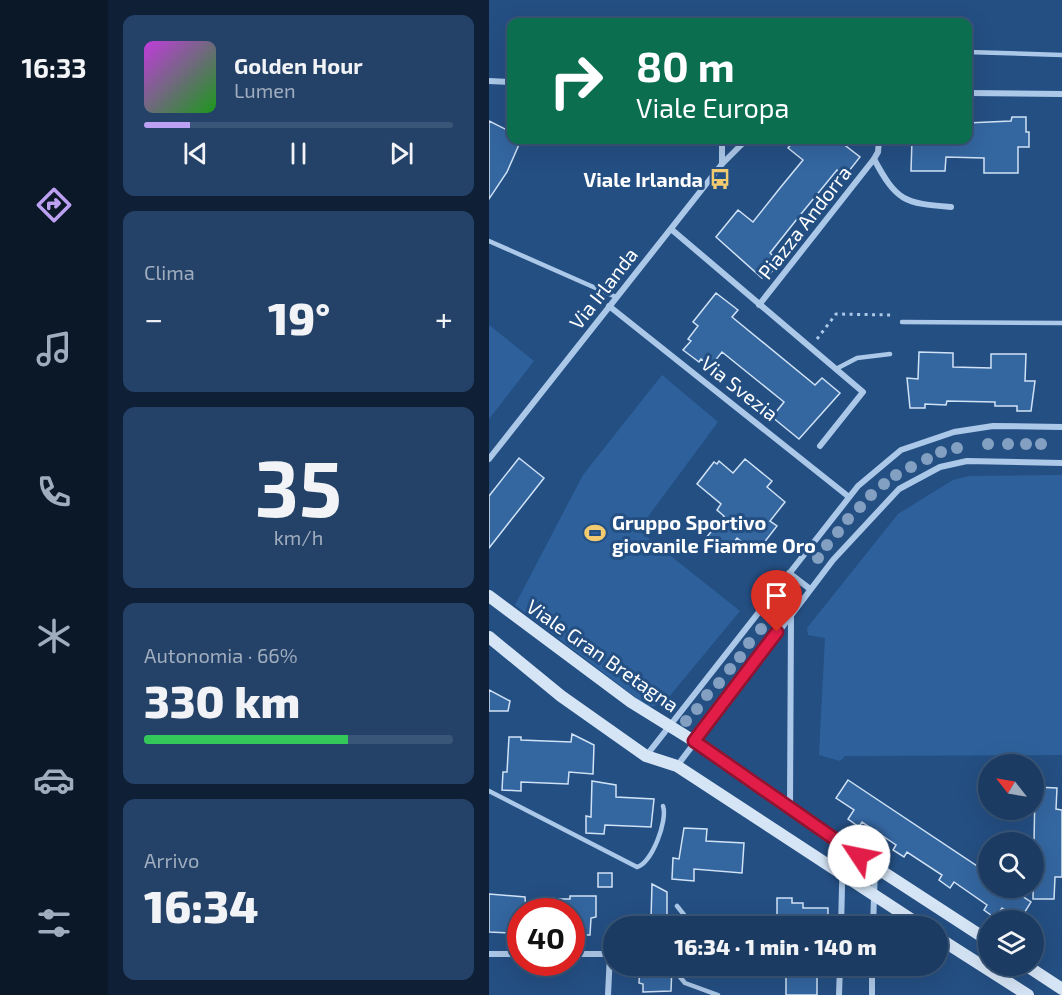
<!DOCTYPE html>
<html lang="it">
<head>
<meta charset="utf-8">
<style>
  body { margin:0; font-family:"Exo 2",sans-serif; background:#244268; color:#f1f3f6; height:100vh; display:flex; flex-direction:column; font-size:22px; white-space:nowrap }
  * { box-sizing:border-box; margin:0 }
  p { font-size:20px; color:#a0adbe }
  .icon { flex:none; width:33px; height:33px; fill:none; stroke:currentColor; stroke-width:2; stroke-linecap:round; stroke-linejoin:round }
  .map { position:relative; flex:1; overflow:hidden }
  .side { display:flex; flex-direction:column; gap:15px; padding:15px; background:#0f2036; width:381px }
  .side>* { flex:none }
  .top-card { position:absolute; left:18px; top:18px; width:465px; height:126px; border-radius:12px; box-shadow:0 6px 24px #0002,0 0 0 2px #395577; background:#0b6e4f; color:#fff; overflow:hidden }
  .needle { width:39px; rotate:301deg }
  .controls { position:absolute; left:489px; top:754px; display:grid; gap:12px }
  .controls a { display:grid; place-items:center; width:66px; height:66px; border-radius:50%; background:#1b3b62; box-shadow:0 6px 24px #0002,0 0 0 2px #395577; font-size:30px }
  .speed { position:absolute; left:18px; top:898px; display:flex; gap:12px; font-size:30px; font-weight:700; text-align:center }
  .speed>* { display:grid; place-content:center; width:78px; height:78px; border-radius:50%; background:#1b3b62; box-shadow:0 6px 24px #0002,0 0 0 2px #395577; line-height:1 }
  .speed .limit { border:9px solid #d22; background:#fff; color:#111 }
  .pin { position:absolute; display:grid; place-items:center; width:51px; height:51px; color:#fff; margin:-62px -26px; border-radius:50% 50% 50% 0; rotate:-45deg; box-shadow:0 0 6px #0007 }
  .pin .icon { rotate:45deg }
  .me { position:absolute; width:66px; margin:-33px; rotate:304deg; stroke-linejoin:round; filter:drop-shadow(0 0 4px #0008) }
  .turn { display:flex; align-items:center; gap:21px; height:126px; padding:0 30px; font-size:27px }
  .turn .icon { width:78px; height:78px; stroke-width:2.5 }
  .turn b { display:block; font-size:42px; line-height:51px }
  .big { font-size:45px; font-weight:800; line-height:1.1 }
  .side .widget { flex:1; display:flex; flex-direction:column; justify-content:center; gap:9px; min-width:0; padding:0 21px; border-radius:12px; background:#244268 }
  .side .dial { align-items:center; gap:0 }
  .dial b { font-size:78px; line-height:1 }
  .song { display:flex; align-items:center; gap:18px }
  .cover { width:72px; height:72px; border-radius:9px; background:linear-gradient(135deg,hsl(290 70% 55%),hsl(120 70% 35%)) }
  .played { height:6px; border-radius:3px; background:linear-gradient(90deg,#bca0f2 15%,#395577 15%) }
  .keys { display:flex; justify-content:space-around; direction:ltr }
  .heat { display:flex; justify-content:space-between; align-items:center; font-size:33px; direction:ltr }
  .charge { height:9px; border-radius:4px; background:linear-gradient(90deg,#34c759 66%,#395577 0) }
  .trip { position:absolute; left:114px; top:916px; width:345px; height:60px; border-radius:30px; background:#1b3b62; box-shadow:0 6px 24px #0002,0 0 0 2px #395577; font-weight:800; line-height:60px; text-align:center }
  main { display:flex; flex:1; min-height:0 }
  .menu { display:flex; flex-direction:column; width:108px; justify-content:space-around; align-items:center; background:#0b1827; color:#a0adbe }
  .menu .icon { width:42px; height:42px }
  .menu .selected { color:#bca0f2 }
  .menu b { font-size:27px; color:#f1f3f6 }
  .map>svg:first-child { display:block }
  .green { fill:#2e619b }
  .building { fill:#3466a0; stroke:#d0e2f6; stroke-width:1.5 }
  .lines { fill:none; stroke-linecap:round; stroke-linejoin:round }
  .path { stroke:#acc8e8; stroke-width:3; stroke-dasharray:3 4.5; stroke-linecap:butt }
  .lane { stroke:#acc8e8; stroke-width:4.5 }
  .street { stroke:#acc8e8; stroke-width:6 }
  .secondary { stroke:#d6e5f6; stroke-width:12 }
  .tree { fill:#83a0c2 }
  .route-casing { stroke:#92132f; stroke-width:15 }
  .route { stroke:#e11d48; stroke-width:10 }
  .labels { text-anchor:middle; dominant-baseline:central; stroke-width:6; stroke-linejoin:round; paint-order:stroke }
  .poi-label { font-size:20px; font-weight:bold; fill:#fff; stroke:#244f83; text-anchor:end }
  .street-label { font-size:20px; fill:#fff; stroke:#244f83 }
</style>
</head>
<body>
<main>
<nav class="menu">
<b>16:33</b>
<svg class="icon selected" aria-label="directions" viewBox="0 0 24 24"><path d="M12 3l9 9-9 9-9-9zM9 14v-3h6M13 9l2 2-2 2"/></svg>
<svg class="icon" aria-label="music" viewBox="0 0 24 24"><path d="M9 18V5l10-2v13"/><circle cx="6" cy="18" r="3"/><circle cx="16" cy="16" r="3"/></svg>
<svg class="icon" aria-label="phone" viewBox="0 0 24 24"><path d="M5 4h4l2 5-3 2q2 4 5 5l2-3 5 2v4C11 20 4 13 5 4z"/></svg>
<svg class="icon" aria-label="climate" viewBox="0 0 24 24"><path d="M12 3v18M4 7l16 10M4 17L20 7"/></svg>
<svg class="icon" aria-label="car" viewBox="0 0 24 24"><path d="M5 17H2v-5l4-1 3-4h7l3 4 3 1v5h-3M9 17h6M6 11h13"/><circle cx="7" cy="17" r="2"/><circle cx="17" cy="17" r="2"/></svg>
<svg class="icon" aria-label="filters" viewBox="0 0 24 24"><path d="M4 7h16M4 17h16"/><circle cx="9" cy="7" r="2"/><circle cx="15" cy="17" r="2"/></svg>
</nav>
<section class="side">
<div class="widget">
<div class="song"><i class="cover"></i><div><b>Golden Hour</b><p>Lumen</p></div></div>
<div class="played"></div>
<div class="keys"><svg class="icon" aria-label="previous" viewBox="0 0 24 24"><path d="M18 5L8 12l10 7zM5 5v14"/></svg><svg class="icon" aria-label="pause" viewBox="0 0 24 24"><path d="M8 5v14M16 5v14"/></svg><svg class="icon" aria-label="next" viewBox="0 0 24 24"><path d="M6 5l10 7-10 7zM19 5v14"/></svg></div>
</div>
<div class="widget"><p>Clima</p>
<div class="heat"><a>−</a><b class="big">19°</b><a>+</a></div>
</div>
<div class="widget dial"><b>35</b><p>km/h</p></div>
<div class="widget"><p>Autonomia · 66%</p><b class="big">330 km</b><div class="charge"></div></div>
<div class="widget"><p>Arrivo</p><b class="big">16:34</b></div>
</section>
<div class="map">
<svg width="573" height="995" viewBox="0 0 573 995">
  <rect width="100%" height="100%" fill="#244f83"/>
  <path class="green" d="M0,325L45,361L0,419Z
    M173,375L229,422L149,530L251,611L174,704L159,707L26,605L94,475Z
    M573,475V755L356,756L351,761L330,755L336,638L319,635L318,628L409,514L464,480L480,476Z"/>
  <path class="building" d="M523,117H537V132H540V147H529V173H495V158L457,157L456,171H422L423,140H478V123L522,121Z
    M0,121L22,132V140H32L18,172L0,199Z
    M306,140H349L371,157L356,176L348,170L312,214L281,253L291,262L278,277L275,275L273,278L227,237L249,210L264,222L291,188L314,160L299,148Z
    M227,293L249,310L243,317L326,385L333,378L351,393L310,439L283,417L295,402L233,352L221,367L212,359L210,362L194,350L202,341L199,339L209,326L204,322Z
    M430,352L464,353V367L502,368V354H537L536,381H546L542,411H528V406H506V402L458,401L457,405L436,404V408H421L418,378L429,379Z
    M30,458L55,478L0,548V496Z
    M256,459L283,481L278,487L296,502L281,521L288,526L267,553L248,538L242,546L239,543L233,551L217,538L235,516L228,510L232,504L208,484L225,462L228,464L230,461L244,473Z
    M0,690L21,701L19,711H0Z
    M83,734L105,745L104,774L80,772L79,784L32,782V791L13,790L14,772H18L20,737H32V740L82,742Z
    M359,780L500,874V888H521L542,902L531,920L513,908L506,918L495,910L498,905L465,882L461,888L450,880L453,875L418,852L415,857L404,850L407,845L373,822L370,827L359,819L365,810L347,798Z
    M103,781L127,785V797L165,799L162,827L116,825L115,834L97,833V816L102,817Z
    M546,787L568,788L567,809L573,810V877H566L565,899H544Z
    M195,828L218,829L217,841L255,843L253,873L205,869V881L183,879L184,858L190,859Z
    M109,873H123V887H109Z
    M163,884L178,892V919H162Z
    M0,894L36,897L37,912H32V927H23V933L0,932Z
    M81,896H107V917L102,918L101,935H82V912H64L65,899H81Z
    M288,898H303V903H314V908H339V927H288Z
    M151,966H183L182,991L154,992V984L150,983Z
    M297,966H328V995H297Z"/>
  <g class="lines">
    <path class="path" d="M328,339L347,314L402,315"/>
    <path class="lane" d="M478,52L573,55
      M0,241L127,297
      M413,322L573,323
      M347,369L368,358L401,354
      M0,791L148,867C163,863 179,820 174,806
      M188,906L196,916L195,927
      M192,966L191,977L196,983L229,995"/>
    <path class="street" d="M0,81L22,82
      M478,93L573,94
      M233,140V164
      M385,159C408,202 415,203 462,207
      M182,229L374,392L331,446
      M270,305L385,159L389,152L390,140
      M120,306L360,497
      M0,459L233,164L257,140
      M300,573L321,589
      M157,756L369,486L412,450L465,432L504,426L573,427
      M188,766L344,560L410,489L451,467L478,461L573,463
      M301,807L302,614
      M352,927L354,847
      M384,927L386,868
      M0,954H32
      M82,954H121L119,995
      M350,995L351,966
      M383,995V966"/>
    <path class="secondary" d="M0,596L142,702L221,751L354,846L500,941
      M0,637L72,696L157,756L188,766L434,927
      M448,937L539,995
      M538,966L573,989"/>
  </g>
  <g class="tree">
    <circle cx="499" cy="444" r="6"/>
    <circle cx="519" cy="444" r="6"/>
    <circle cx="537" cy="444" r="6"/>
    <circle cx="552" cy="444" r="6"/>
    <circle cx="468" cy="448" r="6"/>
    <circle cx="452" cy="452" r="6"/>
    <circle cx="438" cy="459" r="6"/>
    <circle cx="422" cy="467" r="6"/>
    <circle cx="407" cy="475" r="6"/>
    <circle cx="395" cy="484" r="6"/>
    <circle cx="382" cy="495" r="6"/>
    <circle cx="371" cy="507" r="6"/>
    <circle cx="359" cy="519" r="6"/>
    <circle cx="349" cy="532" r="6"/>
    <circle cx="338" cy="545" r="6"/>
    <circle cx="329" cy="558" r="6"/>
    <circle cx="294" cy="601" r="6"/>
    <circle cx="283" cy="615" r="6"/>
    <circle cx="272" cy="629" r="6"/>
    <circle cx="260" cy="643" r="6"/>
    <circle cx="251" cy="657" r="6"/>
    <circle cx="241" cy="669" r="6"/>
    <circle cx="230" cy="683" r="6"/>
    <circle cx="218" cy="695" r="6"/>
    <circle cx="208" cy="709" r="6"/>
    <circle cx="197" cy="721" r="6"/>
  </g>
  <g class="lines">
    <defs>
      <path id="route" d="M288,632L205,741L370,856"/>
    </defs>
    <use href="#route" class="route-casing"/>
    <use href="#route" class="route"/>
  </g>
  <defs>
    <symbol id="bus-bare" viewBox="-9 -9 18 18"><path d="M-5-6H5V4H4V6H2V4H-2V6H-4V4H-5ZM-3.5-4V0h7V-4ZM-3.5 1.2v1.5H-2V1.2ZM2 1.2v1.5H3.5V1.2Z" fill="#f2ca70" stroke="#244f83" stroke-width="2.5" paint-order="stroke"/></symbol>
    <symbol id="stadium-bare" viewBox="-9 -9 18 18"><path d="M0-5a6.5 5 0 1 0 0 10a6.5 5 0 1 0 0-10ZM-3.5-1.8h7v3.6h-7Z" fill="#f2ca70" stroke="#244f83" stroke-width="2.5" paint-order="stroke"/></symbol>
  </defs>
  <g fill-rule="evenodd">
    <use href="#bus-bare" x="216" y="164" width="30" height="30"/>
    <use href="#stadium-bare" x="91" y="518" width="30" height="30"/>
  </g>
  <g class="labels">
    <g class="poi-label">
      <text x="214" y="179">Viale Irlanda</text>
      <text x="123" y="522" text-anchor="start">Gruppo Sportivo<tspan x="123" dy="23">giovanile Fiamme Oro</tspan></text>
    </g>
    <g class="street-label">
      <text transform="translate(315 222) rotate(-52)">Piazza Andorra</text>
      <text transform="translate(114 288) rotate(-52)">Via Irlanda</text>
      <text transform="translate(251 388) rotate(38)">Via Svezia</text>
      <text transform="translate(114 655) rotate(35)">Viale Gran Bretagna</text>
    </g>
  </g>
</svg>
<div class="controls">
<a><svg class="needle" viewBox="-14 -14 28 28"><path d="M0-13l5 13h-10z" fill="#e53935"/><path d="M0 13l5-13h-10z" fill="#a0adbe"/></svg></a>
<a><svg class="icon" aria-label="search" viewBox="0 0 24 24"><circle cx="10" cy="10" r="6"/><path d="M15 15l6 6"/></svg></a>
<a><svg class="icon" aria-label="layers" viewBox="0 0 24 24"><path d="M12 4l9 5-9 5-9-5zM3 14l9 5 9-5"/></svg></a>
</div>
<div class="speed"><div class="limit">40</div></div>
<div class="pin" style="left:288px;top:632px;background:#d93025"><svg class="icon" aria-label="arrive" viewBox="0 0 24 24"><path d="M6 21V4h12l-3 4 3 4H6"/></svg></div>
<svg class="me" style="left:370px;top:856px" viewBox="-20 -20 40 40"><circle r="19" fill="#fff"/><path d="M0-13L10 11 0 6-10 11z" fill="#e11d48"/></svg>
<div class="trip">16:34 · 1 min · 140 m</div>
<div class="top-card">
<div class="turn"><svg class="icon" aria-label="right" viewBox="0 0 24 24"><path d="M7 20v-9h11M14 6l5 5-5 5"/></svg><div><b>80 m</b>Viale Europa</div></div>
</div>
</div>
</main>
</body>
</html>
